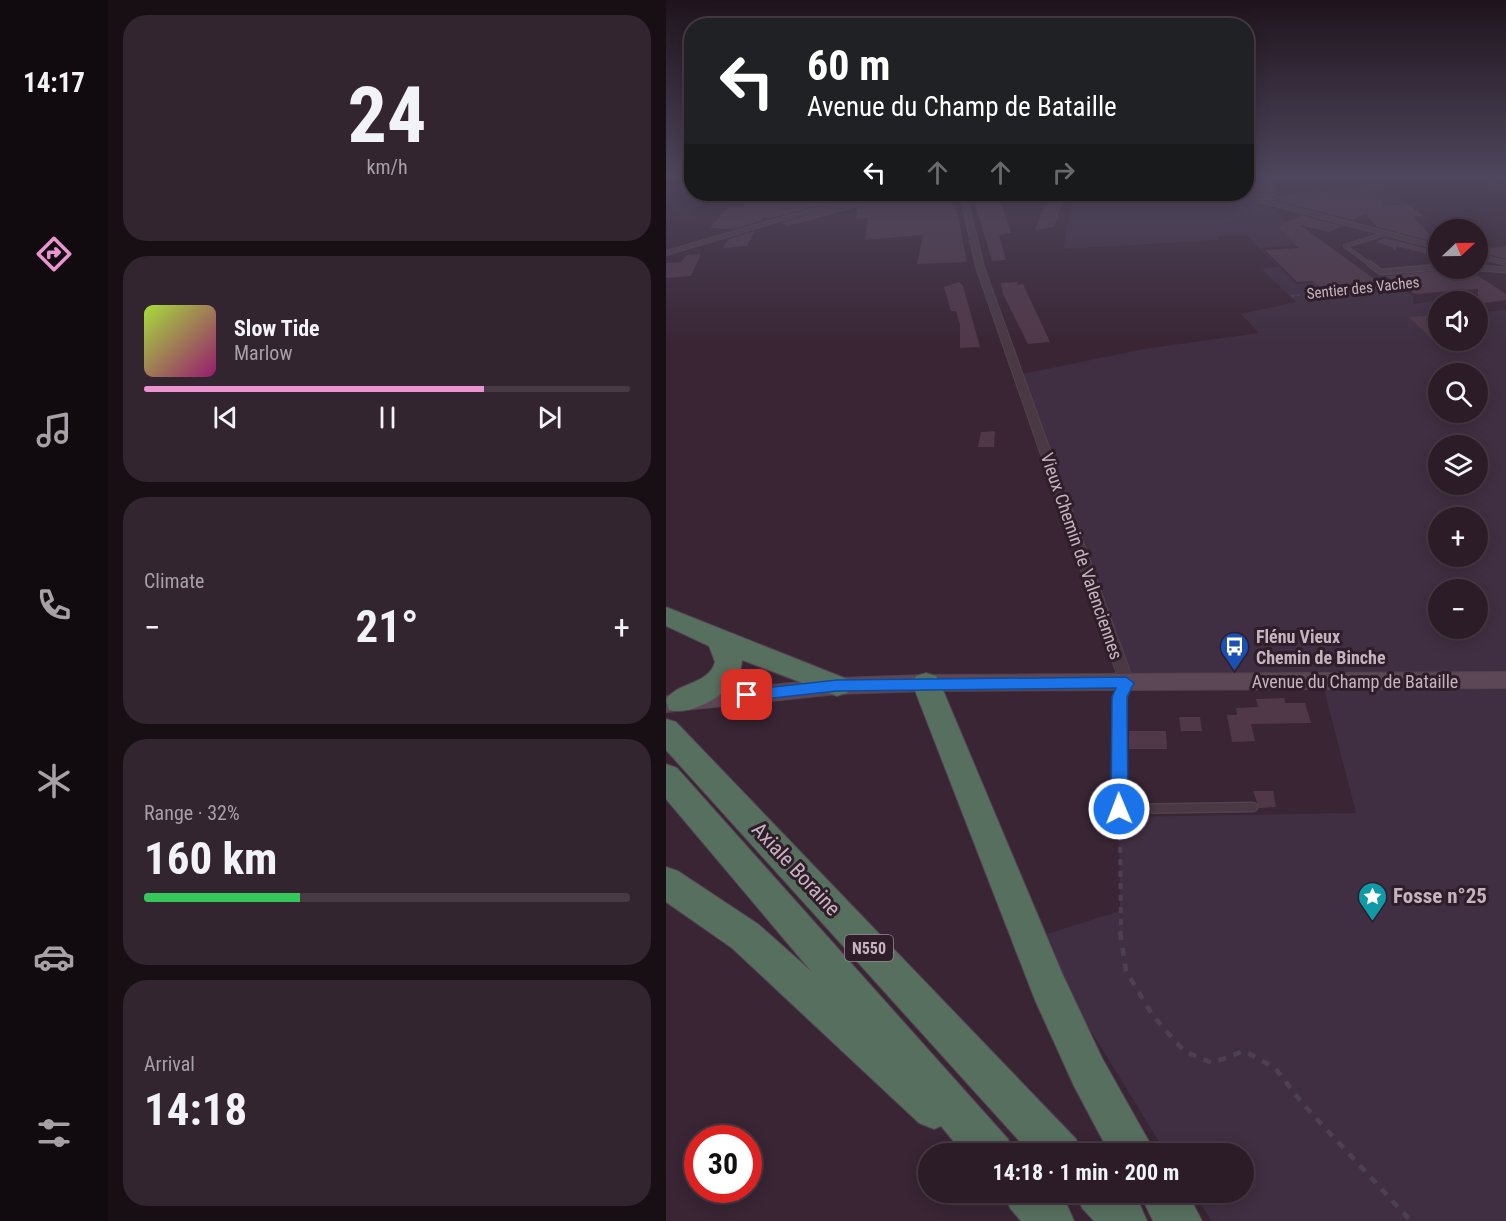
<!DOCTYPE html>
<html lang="en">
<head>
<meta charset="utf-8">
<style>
  body { margin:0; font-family:"Roboto Condensed",sans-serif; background:#33252f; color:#f1f3f6; height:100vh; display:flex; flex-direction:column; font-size:22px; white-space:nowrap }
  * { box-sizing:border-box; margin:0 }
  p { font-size:20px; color:#a6a1a7 }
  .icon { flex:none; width:33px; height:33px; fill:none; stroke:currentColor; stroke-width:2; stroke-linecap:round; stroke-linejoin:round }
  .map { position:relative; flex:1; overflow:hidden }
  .panel { display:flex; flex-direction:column; gap:15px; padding:15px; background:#180f15; width:558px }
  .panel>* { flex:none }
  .guide { position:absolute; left:18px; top:18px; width:570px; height:183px; border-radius:24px; box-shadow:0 3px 15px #0003,0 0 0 2px #473a44; background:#202124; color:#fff; overflow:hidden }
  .needle { width:39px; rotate:68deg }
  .tools { position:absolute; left:762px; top:219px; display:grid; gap:12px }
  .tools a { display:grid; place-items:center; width:60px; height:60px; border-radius:50%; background:#2b1c27; box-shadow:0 3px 15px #0003,0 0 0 2px #473a44; font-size:30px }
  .speed { position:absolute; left:18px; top:1125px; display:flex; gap:12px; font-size:30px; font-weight:700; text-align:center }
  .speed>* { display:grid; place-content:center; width:78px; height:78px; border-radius:50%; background:#2b1c27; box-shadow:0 3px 15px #0003,0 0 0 2px #473a44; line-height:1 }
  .speed .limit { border:9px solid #d22; background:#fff; color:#111 }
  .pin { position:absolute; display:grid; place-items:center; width:51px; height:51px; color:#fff; margin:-26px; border-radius:12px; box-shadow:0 3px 9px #0006 }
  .me { position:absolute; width:66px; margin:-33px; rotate:359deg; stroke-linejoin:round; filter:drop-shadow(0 0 4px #0008) }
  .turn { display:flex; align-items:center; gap:21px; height:126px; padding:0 24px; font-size:27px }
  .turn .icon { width:78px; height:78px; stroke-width:2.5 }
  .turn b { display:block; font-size:42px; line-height:51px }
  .lanes { display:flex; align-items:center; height:57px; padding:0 24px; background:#0003; justify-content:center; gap:30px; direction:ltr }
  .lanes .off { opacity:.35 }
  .big { font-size:45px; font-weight:700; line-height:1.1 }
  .panel .widget { flex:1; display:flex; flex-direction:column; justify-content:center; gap:9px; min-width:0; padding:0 21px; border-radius:24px; background:#33252f }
  .panel .dial { align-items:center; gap:0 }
  .dial b { font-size:78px; line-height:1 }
  .song { display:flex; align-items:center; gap:18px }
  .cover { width:72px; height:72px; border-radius:9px; background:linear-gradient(135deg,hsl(80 70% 55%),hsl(320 70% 35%)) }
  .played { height:6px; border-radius:3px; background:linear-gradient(90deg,#ec93d1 70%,#473a44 70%) }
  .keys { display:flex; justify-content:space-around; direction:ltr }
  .heat { display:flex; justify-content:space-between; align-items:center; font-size:33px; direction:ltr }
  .charge { height:9px; border-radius:4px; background:linear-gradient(90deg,#34c759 32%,#473a44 0) }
  .trip { position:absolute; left:252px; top:1143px; width:336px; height:60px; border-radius:30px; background:#2b1c27; box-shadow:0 3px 15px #0003,0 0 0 2px #473a44; font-weight:700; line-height:60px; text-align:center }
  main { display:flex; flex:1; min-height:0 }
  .tab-bar { display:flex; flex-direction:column; width:108px; justify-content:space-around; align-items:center; background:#110b10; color:#a6a1a7 }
  .tab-bar .icon { width:42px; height:42px }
  .tab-bar .on { color:#ec93d1 }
  .tab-bar b { font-size:27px; color:#f1f3f6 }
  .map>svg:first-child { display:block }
  .green { fill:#402f42; fill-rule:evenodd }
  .building { fill:#503849 }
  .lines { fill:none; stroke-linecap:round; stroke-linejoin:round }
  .lane-far2-casing { stroke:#53424e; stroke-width:4.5 }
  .lane-far1-casing { stroke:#53424e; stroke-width:7 }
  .lane-casing { stroke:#53424e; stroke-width:11 }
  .street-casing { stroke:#53424e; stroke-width:2 }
  .secondary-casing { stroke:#53424e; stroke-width:2 }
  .highway-casing { stroke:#52414d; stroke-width:2 }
  .path-far3 { stroke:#4e4053; stroke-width:1.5; stroke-dasharray:2 2; stroke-linecap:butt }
  .path-far2 { stroke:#4e4053; stroke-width:2; stroke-dasharray:3 3; stroke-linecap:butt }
  .path-far1 { stroke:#4e4053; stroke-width:4; stroke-dasharray:6 6; stroke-linecap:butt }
  .path { stroke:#4e4053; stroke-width:4.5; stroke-dasharray:8 8; stroke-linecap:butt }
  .lane-far2 { stroke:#4a3945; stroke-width:3 }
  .lane-far1 { stroke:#4a3945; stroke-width:4.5 }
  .lane { stroke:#4a3945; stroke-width:8 }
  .street { fill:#4a3945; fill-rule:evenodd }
  .secondary { fill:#5c4756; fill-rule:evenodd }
  .highway { fill:#576f5e; fill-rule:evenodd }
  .route { fill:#1a73e8; stroke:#114b97; stroke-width:1.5 }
  .labels { text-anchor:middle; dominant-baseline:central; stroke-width:6; stroke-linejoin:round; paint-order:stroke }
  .far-street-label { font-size:15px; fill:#c5b4c0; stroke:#2f1e2a }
  .shield { fill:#2f1e2a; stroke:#988793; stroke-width:1.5 }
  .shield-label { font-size:16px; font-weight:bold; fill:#c5b4c0 }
  .street-label { font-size:18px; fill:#c5b4c0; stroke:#2f1e2a }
  .poi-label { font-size:18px; font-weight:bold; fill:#c5b4c0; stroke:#2f1e2a; text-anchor:start }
  .near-street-label { font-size:21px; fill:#c5b4c0; stroke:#2f1e2a }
  .near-poi-label { font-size:21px; font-weight:bold; fill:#c5b4c0; stroke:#2f1e2a; text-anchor:start }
</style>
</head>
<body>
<main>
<nav class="tab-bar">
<b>14:17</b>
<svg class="icon on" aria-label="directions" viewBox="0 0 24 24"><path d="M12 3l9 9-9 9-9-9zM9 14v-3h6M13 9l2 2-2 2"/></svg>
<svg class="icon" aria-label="music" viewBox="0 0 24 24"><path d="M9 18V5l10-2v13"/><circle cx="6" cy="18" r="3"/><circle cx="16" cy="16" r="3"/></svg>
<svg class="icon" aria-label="phone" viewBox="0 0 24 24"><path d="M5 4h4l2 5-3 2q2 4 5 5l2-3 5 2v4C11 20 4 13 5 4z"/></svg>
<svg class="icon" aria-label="climate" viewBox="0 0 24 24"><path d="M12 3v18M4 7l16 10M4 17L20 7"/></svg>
<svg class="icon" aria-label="car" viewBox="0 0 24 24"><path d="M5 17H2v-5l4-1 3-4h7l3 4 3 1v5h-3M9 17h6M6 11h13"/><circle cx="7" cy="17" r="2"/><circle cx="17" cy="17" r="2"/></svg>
<svg class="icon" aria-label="filters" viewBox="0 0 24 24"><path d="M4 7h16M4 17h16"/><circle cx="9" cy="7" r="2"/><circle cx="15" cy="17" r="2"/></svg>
</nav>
<section class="panel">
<div class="widget dial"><b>24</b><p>km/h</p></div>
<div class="widget">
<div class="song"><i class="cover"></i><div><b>Slow Tide</b><p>Marlow</p></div></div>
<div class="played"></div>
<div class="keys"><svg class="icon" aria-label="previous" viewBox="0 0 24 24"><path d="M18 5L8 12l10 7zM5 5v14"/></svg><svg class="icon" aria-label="pause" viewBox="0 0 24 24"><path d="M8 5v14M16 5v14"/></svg><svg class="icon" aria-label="next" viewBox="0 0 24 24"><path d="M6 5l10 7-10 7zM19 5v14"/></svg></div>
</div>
<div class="widget"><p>Climate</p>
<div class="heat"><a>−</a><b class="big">21°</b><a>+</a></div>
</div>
<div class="widget"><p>Range · 32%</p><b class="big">160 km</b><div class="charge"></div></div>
<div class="widget"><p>Arrival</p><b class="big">14:18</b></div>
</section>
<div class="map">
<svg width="840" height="1221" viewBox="0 0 840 1221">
  <rect width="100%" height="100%" fill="#392534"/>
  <path class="green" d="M749,175H813L840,181V195C822,194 808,184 791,182C769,181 742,188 720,191L743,204L717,207L656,189L726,183L758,177Z
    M409,194L586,198L598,202L646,244L595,248L630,284L685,278L697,288C717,286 729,285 747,296L748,304L797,296L804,301L772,302V340H812V307L818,312L840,310V1221H546L527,1193L578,1192V1154L500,1153L411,1008L381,934L454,911L453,817L690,813L656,681L461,683L352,375L478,349L593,333L575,314L630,302L596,269L612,267L580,235L552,236L553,240L397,249ZM772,374H812V412H772ZM772,446H812V484H772ZM772,518H812V556H772ZM772,590H812V628H772Z"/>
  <path class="building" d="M600,180L617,196L657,192L715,197L716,206L742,204L757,216L747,217L772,243L711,227L700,214L687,220L611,201L615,196L611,193H592L580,183Z
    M86,194L154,196L191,194L103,219L97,217L95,221L69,229L44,228L63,206H77Z
    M207,194H283L286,202H289L301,262L251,264L257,235L199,240L202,218L190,219L192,207L122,226L115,223Z
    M383,194L399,195L388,227L369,230Z
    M333,196L345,233L333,235L340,260L326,261L308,200L326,199Z
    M635,215L676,226L663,232L634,225L715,284L658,290L646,281L631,282L599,250L632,248L612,227Z
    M89,231L81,246L56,248L63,239Z
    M719,238L772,251V257L731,246L729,251L726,247L710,242Z
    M812,242L825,248L840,246V259L812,252Z
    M35,254L25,276L0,278V263L15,262L21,255Z
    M800,268L840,294V300L812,304V289L749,294L720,276Z
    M293,282L297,286L314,347L294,348V325L290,311H285L278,287Z
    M351,282L352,285L357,284L384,342L362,344L337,294L335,283Z
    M772,315V345L743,317Z
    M329,431L328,447H312L315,432Z
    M618,698L619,703H639L645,723L585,724L589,741L566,742L561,715H571L570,708L592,707L590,699Z
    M513,717H534L536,731H515Z
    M463,731H500L501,749H463Z
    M587,791H607L610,807L593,808Z"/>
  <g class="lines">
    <defs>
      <path id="lane-far2" d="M706,266L679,246L718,234"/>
      <path id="lane-far1" d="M704,264L715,272L772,267
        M812,268L840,270"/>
      <path id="lane" d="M453,809L587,807"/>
      <path id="street" d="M197,194H205L0,255V251Z
        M294,194H300L318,267L468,683L461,697V809L459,814L453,816L447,814L445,809L447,697L454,683L310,267Z
        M406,194L610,195L613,197L610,199L409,196Z
        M596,199L772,245V249L594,202Z
        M812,254L840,261V265L812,258Z"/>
      <path id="secondary" d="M840,672V688L260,691L171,694L0,712V696L171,678L260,675Z"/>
      <path id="highway" d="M0,607L181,679L185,686L181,693L171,696L76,660C76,688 29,717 3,710L0,700C10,682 43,685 49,662L43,646L0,626Z
        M260,673L270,676L274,683L396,973L436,1058L490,1154H444L408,1086L369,1000L246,683L250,676Z
        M0,719L10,722L410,1139L416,1154H365L0,750Z
        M0,764L11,768L342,1139L348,1154H298L275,1126L268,1129L253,1123L66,948L0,902V867L12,871L92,924L145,971L0,799Z
        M338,1192H390L401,1205L408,1221H355L344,1208Z
        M410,1192H463L474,1205L481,1221H428L416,1208Z
        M473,1192H521L536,1221H487Z"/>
    </defs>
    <use href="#lane-far2" class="lane-far2-casing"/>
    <use href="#lane-far1" class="lane-far1-casing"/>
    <use href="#lane" class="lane-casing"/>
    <use href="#street" class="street-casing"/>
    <use href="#secondary" class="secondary-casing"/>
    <use href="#highway" class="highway-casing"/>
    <path class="path-far3" d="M786,175L840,187
      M620,195L656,191"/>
    <path class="path-far2" d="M625,296L805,276"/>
    <path class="path-far1" d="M454,823L455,933"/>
    <path class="path" d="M454,932L460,971L487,1016L518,1051L546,1063L578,1051L609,1068L636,1103L745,1221"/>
    <use href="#lane-far2" class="lane-far2"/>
    <use href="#lane-far1" class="lane-far1"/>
    <use href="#lane" class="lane"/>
    <use href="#street" class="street"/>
    <use href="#secondary" class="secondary"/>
    <use href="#highway" class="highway"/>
  </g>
  <linearGradient id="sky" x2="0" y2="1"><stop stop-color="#1f141d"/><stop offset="0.51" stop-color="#4e465c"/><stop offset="1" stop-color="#4e465c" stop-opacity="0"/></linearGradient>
  <rect width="840" height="346" fill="url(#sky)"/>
  <path class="route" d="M460,677L468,683L461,697L462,809L459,814L453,816L447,814L445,809L446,697L450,688L171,691L81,701L73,695L81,690L171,680Z"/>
  <defs>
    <symbol id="bus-pin" viewBox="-11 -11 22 30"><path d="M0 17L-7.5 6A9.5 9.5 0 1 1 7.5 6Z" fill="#1a4fb4" stroke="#2f1e2a"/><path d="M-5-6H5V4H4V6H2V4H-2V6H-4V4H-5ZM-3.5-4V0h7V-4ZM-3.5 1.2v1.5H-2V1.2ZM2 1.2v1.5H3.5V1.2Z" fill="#fff"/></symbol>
    <symbol id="sight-pin" viewBox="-11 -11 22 30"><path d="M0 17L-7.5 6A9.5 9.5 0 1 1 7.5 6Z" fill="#0f9aa8" stroke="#2f1e2a"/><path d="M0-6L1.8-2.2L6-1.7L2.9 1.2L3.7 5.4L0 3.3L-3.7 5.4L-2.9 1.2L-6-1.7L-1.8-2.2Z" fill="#fff"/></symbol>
  </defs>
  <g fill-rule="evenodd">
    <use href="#bus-pin" x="552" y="630" width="33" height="45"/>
    <use href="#sight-pin" x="690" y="880" width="33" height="45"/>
  </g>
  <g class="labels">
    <g class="far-street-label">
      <text transform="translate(697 288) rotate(-6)">Sentier des Vaches</text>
    </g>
    <rect class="shield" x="179" y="935" width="48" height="26" rx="4.5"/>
    <g class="shield-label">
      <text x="203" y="948">N550</text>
    </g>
    <g class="street-label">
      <text transform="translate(416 556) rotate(71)">Vieux Chemin de Valenciennes</text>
      <text x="689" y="681">Avenue du Champ de Bataille</text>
    </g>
    <g class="poi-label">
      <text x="590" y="636">Flénu Vieux<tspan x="590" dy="21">Chemin de Binche</tspan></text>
    </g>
    <g class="near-street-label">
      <text transform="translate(130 869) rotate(47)">Axiale Boraine</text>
    </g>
    <g class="near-poi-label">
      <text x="727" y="896">Fosse n°25</text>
    </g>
  </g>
</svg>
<div class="tools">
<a><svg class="needle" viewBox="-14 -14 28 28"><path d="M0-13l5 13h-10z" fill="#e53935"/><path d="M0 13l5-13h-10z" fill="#a6a1a7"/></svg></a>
<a><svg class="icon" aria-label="sound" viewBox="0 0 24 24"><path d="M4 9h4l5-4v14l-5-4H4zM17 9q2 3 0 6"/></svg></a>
<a><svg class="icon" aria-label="search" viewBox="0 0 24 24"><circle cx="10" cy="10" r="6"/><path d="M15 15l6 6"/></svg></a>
<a><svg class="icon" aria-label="layers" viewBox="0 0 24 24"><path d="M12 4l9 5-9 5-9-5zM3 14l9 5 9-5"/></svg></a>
<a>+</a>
<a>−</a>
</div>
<div class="speed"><div class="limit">30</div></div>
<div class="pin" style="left:81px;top:695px;background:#d93025"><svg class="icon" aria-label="arrive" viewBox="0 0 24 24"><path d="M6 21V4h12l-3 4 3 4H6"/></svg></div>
<svg class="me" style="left:453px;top:809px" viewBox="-20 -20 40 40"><circle r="17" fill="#1a73e8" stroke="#fff" stroke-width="3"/><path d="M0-11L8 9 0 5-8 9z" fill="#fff"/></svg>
<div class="trip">14:18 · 1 min · 200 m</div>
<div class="guide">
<div class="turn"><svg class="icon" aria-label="left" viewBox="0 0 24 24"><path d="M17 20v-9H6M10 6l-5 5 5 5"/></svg><div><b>60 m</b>Avenue du Champ de Bataille</div></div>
<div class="lanes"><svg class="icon" aria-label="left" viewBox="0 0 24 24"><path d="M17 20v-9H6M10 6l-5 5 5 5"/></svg><svg class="icon off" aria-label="ahead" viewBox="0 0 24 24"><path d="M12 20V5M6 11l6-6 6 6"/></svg><svg class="icon off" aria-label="ahead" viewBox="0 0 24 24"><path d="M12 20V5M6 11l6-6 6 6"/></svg><svg class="icon off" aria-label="right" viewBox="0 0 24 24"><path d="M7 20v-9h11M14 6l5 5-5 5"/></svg></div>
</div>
</div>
</main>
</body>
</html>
